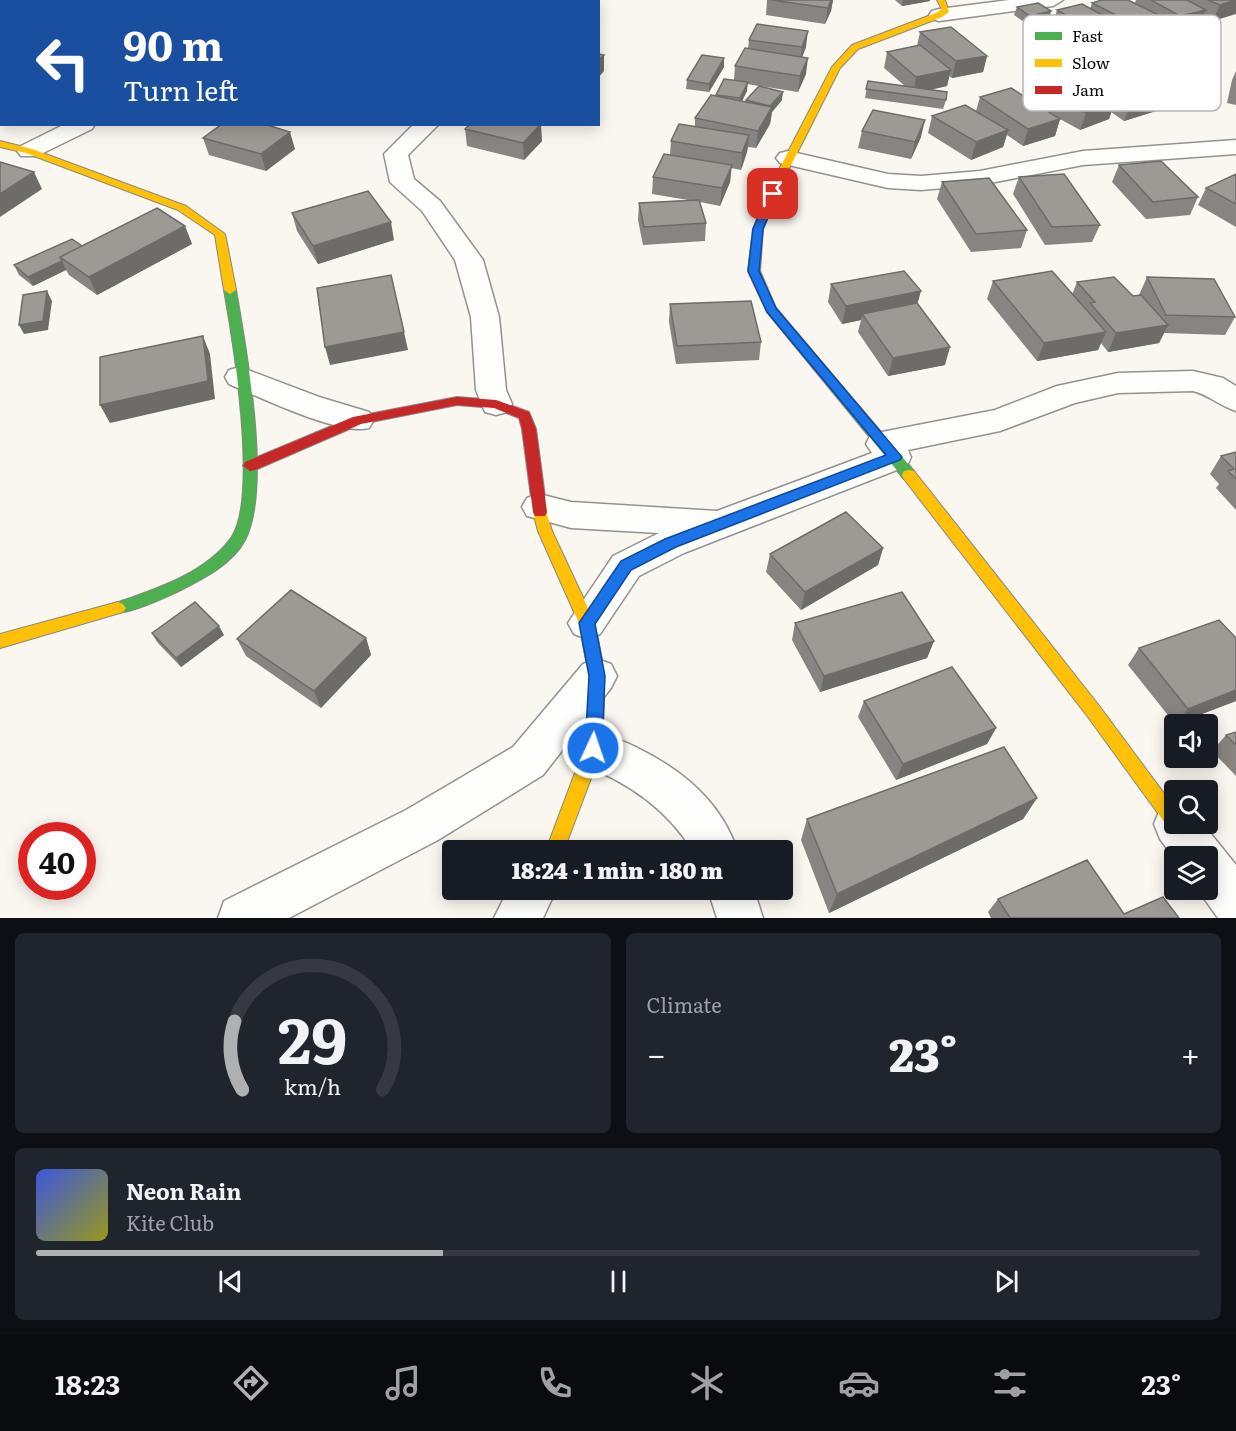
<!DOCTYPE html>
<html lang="en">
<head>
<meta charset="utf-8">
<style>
  body { margin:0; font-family:Literata,serif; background:#20242c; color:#f1f3f6; height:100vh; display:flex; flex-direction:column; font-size:22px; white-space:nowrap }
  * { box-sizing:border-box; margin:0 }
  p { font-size:20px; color:#9ea1a6 }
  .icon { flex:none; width:33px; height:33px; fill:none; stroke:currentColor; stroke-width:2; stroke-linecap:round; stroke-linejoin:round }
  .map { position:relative; height:918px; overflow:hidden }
  .sheet { display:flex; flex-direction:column; gap:15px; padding:15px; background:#0d0f14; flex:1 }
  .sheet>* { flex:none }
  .banner { position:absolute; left:0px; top:0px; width:600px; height:126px; box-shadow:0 3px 15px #0003; background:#1a4fa0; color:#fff; overflow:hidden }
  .buttons { position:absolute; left:1164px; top:714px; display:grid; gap:12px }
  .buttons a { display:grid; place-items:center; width:54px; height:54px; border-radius:6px; background:#171b24; box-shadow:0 3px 15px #0003; font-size:30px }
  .speed { position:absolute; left:18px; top:822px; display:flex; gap:12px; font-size:30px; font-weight:700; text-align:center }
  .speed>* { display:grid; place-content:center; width:78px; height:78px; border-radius:50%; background:#171b24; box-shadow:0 3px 15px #0003; line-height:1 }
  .speed .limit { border:9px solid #d22; background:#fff; color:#111 }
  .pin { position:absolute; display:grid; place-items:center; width:51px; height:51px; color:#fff; margin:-26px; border-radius:12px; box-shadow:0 3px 9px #0006 }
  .me { position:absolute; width:66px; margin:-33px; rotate:3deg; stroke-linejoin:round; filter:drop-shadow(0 0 4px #0008) }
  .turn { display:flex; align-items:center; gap:21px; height:126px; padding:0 24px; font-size:27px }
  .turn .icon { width:78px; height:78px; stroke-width:2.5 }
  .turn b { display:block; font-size:42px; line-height:51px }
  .big { font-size:45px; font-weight:800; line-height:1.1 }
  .sheet .tile { flex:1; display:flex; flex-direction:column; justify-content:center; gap:9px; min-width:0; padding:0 21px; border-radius:9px; background:#20242c }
  .sheet .dial { align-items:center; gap:0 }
  .dial svg { height:156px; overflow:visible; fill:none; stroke:#363941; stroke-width:7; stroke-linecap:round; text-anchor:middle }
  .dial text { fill:#f1f3f6; stroke:none }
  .song { display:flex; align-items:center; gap:18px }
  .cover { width:72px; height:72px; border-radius:9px; background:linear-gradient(135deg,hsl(230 70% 55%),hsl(60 70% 35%)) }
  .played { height:6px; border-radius:3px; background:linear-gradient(90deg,#afb0b1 35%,#363941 35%) }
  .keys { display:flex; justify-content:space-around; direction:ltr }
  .heat { display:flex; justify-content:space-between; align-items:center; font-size:33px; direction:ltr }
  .sheet .tiles { flex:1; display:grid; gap:15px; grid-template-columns:1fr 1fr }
  .tile:last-child { grid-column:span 2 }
  .trip { position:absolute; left:442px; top:840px; width:351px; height:60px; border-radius:6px; background:#171b24; box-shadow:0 3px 15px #0003; font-weight:800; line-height:60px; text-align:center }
  .dock { display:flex; height:96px; justify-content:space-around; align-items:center; background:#090b0e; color:#9ea1a6 }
  .dock .icon { width:42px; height:42px }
  .dock .on { color:#afb0b1 }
  .dock b { font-size:27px; color:#f1f3f6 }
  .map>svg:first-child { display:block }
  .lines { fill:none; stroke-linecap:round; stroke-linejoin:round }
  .street-casing { stroke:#93928f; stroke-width:3 }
  .fast-casing { stroke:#8a8885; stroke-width:2 }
  .slow-casing { stroke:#8a8885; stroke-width:2 }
  .jam-casing { stroke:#8a8885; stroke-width:2 }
  .street { fill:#fefefd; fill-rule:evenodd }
  .fast { fill:#4caf50; fill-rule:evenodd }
  .slow { fill:#ffc107; fill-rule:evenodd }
  .jam { fill:#c62828; fill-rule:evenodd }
  .wall { fill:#878481; fill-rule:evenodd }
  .shaded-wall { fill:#6e6c69 }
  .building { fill:#9d9a96; stroke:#6e6c69; stroke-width:1.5 }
  .route { fill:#1a73e8; stroke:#114b97; stroke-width:1.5 }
  .key { fill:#fff; stroke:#b6b6b6; stroke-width:1.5 }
  .key-label { font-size:16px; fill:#0c0c0c }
</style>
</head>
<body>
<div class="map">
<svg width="1236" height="918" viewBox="0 0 1236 918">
  <rect width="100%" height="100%" fill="#faf7f0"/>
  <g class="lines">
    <defs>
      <path id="street" d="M268,0H288L267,2Z
        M534,0H554L534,2Z
        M1009,0H1063L1053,6L939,21L932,19L929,15L932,11L939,9Z
        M65,124H95L92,129L37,156H21L17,151L21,146Z
        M414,124H439L408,155L414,179L440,201L483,260L499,317L506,390L512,404L507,412L496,415L485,412L476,390L471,317L455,260L422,211L390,182L384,154Z
        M1236,140V154L1083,165L980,185L921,190L888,188L780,163L776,158L780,153L788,151L888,174L921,176L980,171L1083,151Z
        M240,367L319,397L369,412L374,420L369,428C340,436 259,397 229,384L225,377L229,370Z
        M1193,371L1223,378L1236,386V411C1220,406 1209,395 1193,391L1118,393L1075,403L1000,431L908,450L911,457L907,466L684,553L639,576L600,634L587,639L574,634L568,623L613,556L659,533L571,528L527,516L522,507L527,498L539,494L571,502L717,511L872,453L866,444L870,436L882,432L995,410L1057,386L1118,373Z
        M597,659L611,664L617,676L611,688L543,775L438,840L289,918H218L224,901L406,810L513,747L583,664Z
        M593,730C653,750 716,786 737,850H692C666,807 624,780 578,763L572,749L578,735Z
        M1174,803V824H1203L1236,865V918H1218L1198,890H1208V856L1174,858L1160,839L1154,824L1160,809Z
        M508,890H556L543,918H494Z
        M708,890H754L763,918H717Z"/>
      <path id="fast" d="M778,178L783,181L763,229L760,271L776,308L914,471L916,475L914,479H904L767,312L748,271L753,229L773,181Z
        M230,286L236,290C246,348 272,488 245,540C232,565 201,580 177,592C164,598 125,617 113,612L110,608L113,604C153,590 205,574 231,538C259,499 233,339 224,290Z"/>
      <path id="slow" d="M937,0H945L949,12L942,17L858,49L840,68L783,181L778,184L774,183L773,181L832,67L852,45L936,13L942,9Z
        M0,141L32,149L186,206L225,234L236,290L230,294L224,290L215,235L178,210L26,153L0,147Z
        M909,470L914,471L1100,707L1174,807V824H1182L1180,827L1174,830L1168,827L1088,717L904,479L902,475L904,471Z
        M540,507L545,508L552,531L595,623L605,676L602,749L564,850H546L584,749L589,676L579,623L538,531L533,512L535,508Z
        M118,602L123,604L126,608L123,612L0,648V634Z"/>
      <path id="jam" d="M457,397L496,400L529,412L536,429L547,512L545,516H535L533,512L522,429L519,418L494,408L457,405L361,424L255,470L250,471L243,466L245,462L353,417Z"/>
    </defs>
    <use href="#street" class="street-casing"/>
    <use href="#fast" class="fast-casing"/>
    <use href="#slow" class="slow-casing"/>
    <use href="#jam" class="jam-casing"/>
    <use href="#street" class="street"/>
    <use href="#fast" class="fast"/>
    <use href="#slow" class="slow"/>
    <use href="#jam" class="jam"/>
  </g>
  <path class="wall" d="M88,0H257L255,2H233L227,0V2L147,0L143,2H92Z
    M301,0H340L337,2H301Z
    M767,0H833L831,11L825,24L766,15Z
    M895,0H930V1L902,6Z
    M1136,0H1236L1213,21L1203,16L1199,26L1173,31L1170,40L1143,48L1126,39L1124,46L1099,53L1052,26L1057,10L1090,9L1092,3H1135Z
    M1017,7L1049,20L1027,24L1014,15Z
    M920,32L987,56L983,72L952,78L949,76L947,86L930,90L946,100L943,109L865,98L868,81L905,86L884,68L887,52L917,46Z
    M749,40L806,47L802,57L806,74L798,92L760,86L782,100L772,112L770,124L756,148L748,147L747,152L741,170L731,168L730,182L720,206L700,202L706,223L705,241L643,245L638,220L639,203L688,200L652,194L653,177L670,155L671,141L695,127V118L716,96V95L734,80L735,66L748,48ZM747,84L759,86L746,100V102L742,101L747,91Z
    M1134,58L1205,84L1197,101L1164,105L1160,102L1156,111L1124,121L1111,112L1109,119L1080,130L1060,119L1055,136L1023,146L1007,135L1003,147L971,160L928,133L932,116L976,111L980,97L1038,105L1042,90L1084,86L1087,78L1127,74Z
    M0,64H2V111L0,110Z
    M724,67L709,92L686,89L687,80Z
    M1236,71V105L1227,103L1232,80Z
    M222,124H268L267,125L295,149L266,171L209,155L203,138Z
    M465,129L542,141L524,160L467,146Z
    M862,131L921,137L911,159L858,148Z
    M1119,165L1198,197L1190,215L1146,219L1112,182Z
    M1236,174V227L1198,205L1206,188Z
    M1019,177L1100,225L1092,242L1045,245L1013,194Z
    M942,182L1027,230L1021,248L971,252L937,199Z
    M292,213L394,240L318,264L297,231Z
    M185,226L192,244L97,295L69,275L66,270L33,286L19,275L14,265L82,246Z
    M1147,277L1235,317L1225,335L1164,333L1159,343L1108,352L1101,343L1098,350L1037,361L987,299L993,281L1072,295L1077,282L1133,296L1139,295Z
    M831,284L918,304L945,365L888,376L858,332L861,320L842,324L828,302Z
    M670,304L761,342L759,360L676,364L669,322Z
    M1236,452V510L1216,488L1219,484L1210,474L1221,456Z
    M883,548L878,565L801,610L766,572L770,554Z
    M795,623L934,641L927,658L820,692L792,640Z
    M152,633L224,635L181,667L157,642Z
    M366,638L371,655L321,708L246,656L237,639Z
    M1236,638V701L1176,724H1175L1128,665L1139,648Z
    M864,701L996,728L987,744L896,780L858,717Z
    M1236,732V776L1212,751L1226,735Z
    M1037,798L1023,819L829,913L801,840L807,819Z
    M998,899L1124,914L1179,918H991L988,912Z"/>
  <path class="shaded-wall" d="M114,0H147L143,2H115Z
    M163,0H179L176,2H160Z
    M326,0H340L337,2H326Z
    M831,0H833L831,11L825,24L828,8Z
    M903,0H930V1L902,6Z
    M1236,0V14L1213,21L1220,5Z
    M1206,10L1199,26L1173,31L1170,40L1143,48L1150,32L1176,24L1180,16Z
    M1051,11L1049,20L1027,24L1030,16Z
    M1130,30L1124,46L1099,53L1105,37Z
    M808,31L806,47L800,63L802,47Z
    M604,55V71L598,78V61Z
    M987,56L983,72L952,78L956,61Z
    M724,58V67L709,92V84Z
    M808,58L806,74L798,92L800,76Z
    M951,70L947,86L913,93L916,77Z
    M748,82L747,91L739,107L740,98Z
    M1205,84L1197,101L1164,105L1170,88Z
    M783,92L782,100L772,112L770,124L756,148L758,131L770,106Z
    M1162,95L1156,111L1124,121L1131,104Z
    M1115,102L1109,119L1080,130L1086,113Z
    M1060,119L1055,136L1023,146L1028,129Z
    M925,120L921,137L911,159L915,142Z
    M541,124L542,141L524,160L523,143Z
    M1008,130L1003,147L971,160L976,142Z
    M290,132L295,149L266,171L261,154Z
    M749,135L747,152L741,170L742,153Z
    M732,165L730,182L720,206L722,188Z
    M34,172L42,189L0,217V194Z
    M391,222L394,240L318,264L313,246Z
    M185,226L192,244L97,295L89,277Z
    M62,261L66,270L33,286L28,277Z
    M47,291L52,301L48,330L24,334L19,325Z
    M921,291L916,309L862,314L861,320L842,324L846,306Z
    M1168,325L1159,343L1108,352L1116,333Z
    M404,332L408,350L330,365L325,347Z
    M1106,332L1098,350L1037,361L1044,343Z
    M203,336L210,354L215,399L110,423L100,405Z
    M950,347L945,365L888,376L893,358Z
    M883,548L878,565L801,610L805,592Z
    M219,626L224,635L181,667L176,658Z
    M366,638L371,655L321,708L314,691Z
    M934,641L927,658L820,692L824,676Z
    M1236,690V701L1175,724L1188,709Z
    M996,728L987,744L896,780L903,764Z
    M1037,798L1023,819L829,913L837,894Z"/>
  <path class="building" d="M17,0H63L66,2L14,1Z
    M147,0H163L160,2H144Z
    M174,0H225L222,2H172Z
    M351,0H379L376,2H349Z
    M387,0H397L395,2H385Z
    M771,0H831L828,8Z
    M1102,0H1128L1177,24L1150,32L1092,3Z
    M1151,0H1187L1206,10L1180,16Z
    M1208,0H1236L1220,5Z
    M1038,3L1051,11L1030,16L1017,7Z
    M1082,4L1130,30L1105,37L1057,10Z
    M757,24L808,31L802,47L749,40Z
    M951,27L987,56L956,61L920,32Z
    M920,45L951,70L916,77L887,52Z
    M745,48L808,58L800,76L735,66Z
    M598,54L604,55L598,61Z
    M702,55L724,58L709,84L687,80Z
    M0,64H2V95L0,96Z
    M724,79L748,82L740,98L716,95Z
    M1071,79L1115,102L1086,113L1042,90Z
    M868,81L947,92L946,100L866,89Z
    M759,86L783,92L770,106L746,100Z
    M1011,88L1060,119L1028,129L980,97Z
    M711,95L772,107L758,131L695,118Z
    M965,105L1008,130L976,142L932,116Z
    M873,110L925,120L915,142L862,131Z
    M222,124H264L290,132L261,154L203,138Z
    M470,124H541L523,143L465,129Z
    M679,124L749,135L742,153L671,141Z
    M664,154L732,165L722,188L653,177Z
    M1161,161L1198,197L1153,202L1119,165Z
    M0,162L34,172L0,194Z
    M1064,174L1100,225L1052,227L1019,177Z
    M1236,174V204L1206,188Z
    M989,178L1027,230L976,234L942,182Z
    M368,191L391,222L313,246L292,213Z
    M699,200L706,223L644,227L639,203Z
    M157,208L185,226L89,277L60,257Z
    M72,239L82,246L60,257L62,261L28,277L14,265Z
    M904,271L921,291L846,306L831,284Z
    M1052,271L1106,332L1044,343L993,281Z
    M391,275L404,332L325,347L317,288Z
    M1114,277L1133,296L1141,295L1168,325L1116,333L1090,303L1095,302L1077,282Z
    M1147,277L1214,279L1235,317L1166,315Z
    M47,291L43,321L19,325L23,295Z
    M751,301L761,342L677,346L670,304Z
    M917,303L950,347L893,358L862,314Z
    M203,336L208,381L100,405V357Z
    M1236,452V479L1228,471L1234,469L1221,456Z
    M846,512L883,548L805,592L770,554Z
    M291,590L366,638L314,691L237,639Z
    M902,592L934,641L824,676L795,623Z
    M195,602L219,626L176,658L152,633Z
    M1219,620L1236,638V690L1188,709L1139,648Z
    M952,667L996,728L903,764L864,701Z
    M1236,732V745L1226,735Z
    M1004,747L1037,798L837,894L807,819Z
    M1087,860L1124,914L1163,897L1179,918H1010L998,899Z"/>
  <path class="route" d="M773,190L778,194L763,229L759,271L776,308L902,457L900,460L676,547L631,570L595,624L605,676L602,748L599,754L593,756L587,754L585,748L589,676L579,623L621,561L665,539L886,455L767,312L748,271L753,229L768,194Z"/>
  <rect x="1023" y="15" width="198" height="96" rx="9" class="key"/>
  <rect x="1035" y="32" width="27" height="8" fill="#4caf50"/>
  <rect x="1035" y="59" width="27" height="8" fill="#ffc107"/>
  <rect x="1035" y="86" width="27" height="8" fill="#c62828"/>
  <g class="key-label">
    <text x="1072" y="42">Fast</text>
    <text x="1072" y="69">Slow</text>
    <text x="1072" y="96">Jam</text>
  </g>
</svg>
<div class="buttons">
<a><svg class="icon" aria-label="sound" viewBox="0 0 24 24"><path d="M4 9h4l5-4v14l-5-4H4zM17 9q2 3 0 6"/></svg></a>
<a><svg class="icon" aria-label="search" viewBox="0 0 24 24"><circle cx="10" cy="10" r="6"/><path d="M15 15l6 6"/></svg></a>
<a><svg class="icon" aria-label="layers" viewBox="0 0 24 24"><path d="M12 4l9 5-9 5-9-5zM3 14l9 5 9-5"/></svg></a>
</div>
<div class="speed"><div class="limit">40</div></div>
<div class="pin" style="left:773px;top:194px;background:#d93025"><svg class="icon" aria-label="arrive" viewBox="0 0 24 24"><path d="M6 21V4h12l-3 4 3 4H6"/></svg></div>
<svg class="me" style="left:593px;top:748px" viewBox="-20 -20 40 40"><circle r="17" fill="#1a73e8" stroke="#fff" stroke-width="3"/><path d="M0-11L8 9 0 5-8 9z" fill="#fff"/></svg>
<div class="trip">18:24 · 1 min · 180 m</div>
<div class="banner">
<div class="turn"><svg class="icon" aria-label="left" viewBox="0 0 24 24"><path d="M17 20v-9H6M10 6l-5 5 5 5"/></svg><div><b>90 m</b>Turn left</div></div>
</div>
</div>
<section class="sheet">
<div class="tiles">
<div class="tile dial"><svg viewBox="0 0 100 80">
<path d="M14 69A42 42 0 1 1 86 69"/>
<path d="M14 69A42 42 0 0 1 10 34" stroke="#afb0b1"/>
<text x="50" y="56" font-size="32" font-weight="700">29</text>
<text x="50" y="72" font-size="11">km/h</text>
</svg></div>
<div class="tile"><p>Climate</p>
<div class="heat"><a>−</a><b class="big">23°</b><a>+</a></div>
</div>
<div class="tile">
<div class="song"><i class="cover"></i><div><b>Neon Rain</b><p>Kite Club</p></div></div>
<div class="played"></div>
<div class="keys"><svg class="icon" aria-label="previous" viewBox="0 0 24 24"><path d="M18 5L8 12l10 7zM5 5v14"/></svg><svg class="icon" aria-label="pause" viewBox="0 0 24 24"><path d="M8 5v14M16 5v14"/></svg><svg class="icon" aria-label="next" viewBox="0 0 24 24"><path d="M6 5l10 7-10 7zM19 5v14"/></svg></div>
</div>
</div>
</section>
<nav class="dock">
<b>18:23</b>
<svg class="icon on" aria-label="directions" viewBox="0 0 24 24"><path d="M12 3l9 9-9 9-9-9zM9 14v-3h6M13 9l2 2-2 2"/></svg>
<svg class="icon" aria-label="music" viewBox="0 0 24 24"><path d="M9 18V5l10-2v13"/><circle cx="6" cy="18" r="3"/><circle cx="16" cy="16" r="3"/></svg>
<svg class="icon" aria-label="phone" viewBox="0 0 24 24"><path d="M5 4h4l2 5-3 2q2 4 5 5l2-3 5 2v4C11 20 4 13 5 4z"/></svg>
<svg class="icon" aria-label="climate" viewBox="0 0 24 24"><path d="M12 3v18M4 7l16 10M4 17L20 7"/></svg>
<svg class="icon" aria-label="car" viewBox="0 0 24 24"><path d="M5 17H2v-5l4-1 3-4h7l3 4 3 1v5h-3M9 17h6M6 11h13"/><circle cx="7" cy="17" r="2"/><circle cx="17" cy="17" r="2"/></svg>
<svg class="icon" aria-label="filters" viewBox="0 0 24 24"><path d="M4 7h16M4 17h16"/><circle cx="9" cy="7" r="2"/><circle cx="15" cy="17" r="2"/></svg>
<b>23°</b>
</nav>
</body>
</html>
